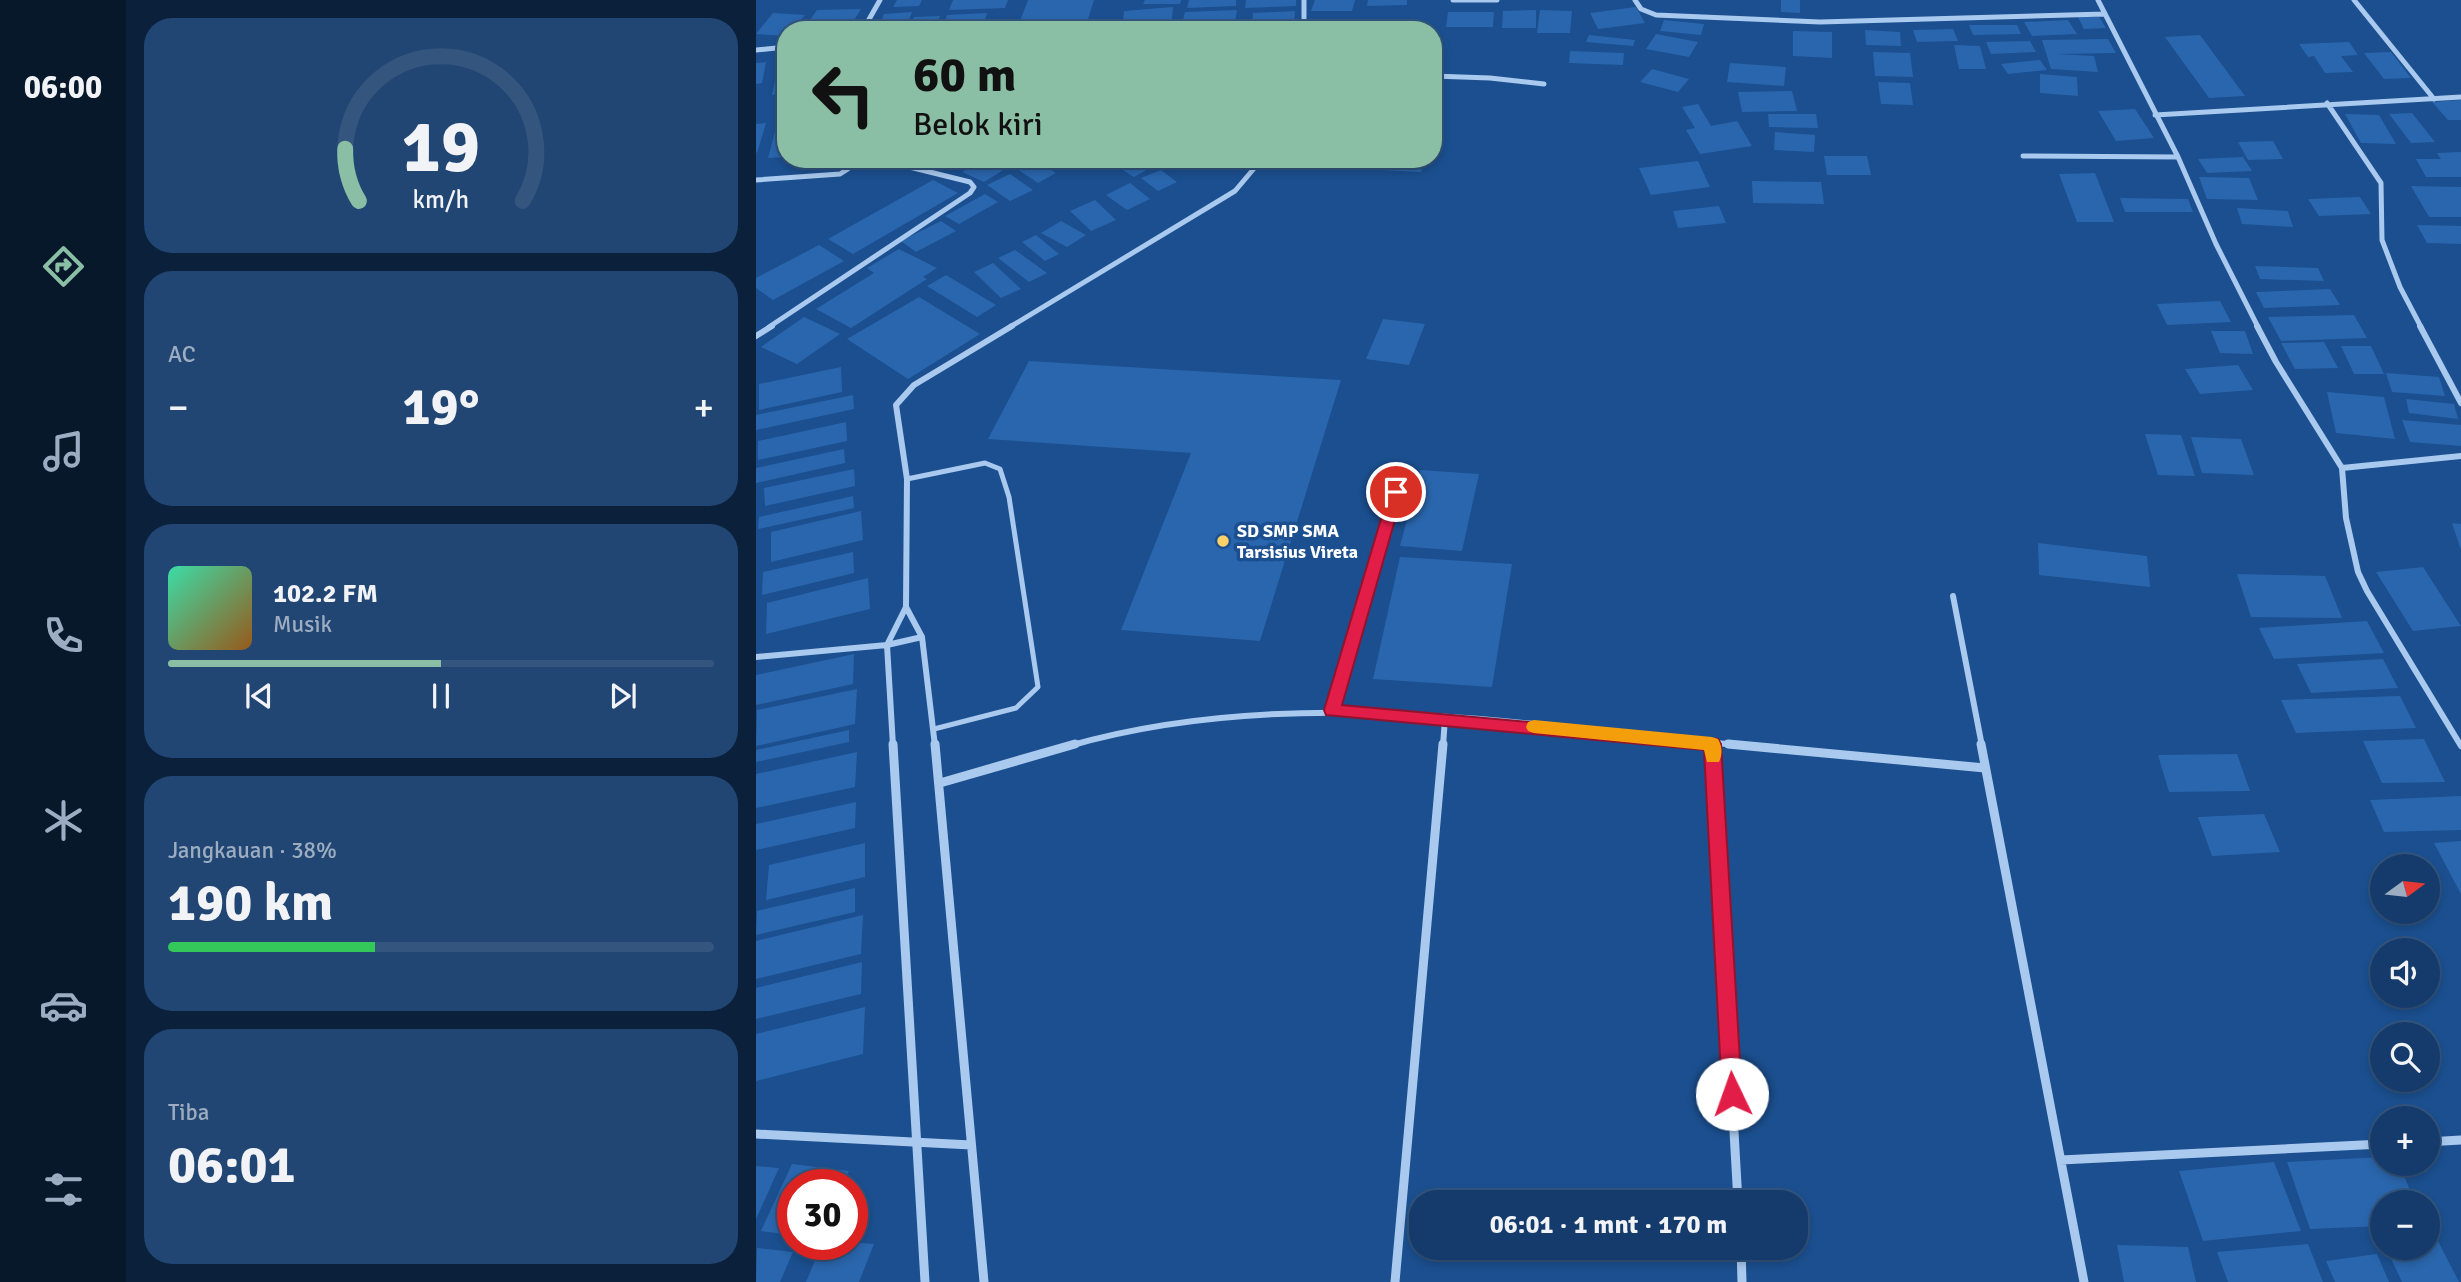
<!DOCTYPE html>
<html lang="id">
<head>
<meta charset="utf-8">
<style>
  body { margin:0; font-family:Signika,sans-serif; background:#214673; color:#f1f3f6; height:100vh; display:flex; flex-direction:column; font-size:26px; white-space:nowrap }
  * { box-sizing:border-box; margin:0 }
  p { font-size:23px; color:#9dadc1 }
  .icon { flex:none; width:38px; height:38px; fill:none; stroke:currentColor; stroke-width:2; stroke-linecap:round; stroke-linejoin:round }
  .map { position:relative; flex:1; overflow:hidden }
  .details { display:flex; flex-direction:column; gap:18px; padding:18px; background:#0b203b; width:630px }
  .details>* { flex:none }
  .hud { position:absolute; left:21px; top:21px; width:665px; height:147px; border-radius:28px; box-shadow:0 4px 10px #0003,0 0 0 2px #33557e; background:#8abfa5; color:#111; overflow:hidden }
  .needle { width:46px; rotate:75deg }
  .fabs { position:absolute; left:1614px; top:854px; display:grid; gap:14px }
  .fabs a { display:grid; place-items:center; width:70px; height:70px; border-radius:50%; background:#143b6b; box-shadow:0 4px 10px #0003,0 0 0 2px #33557e; font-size:35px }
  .speed { position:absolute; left:21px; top:1169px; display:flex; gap:14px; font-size:35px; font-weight:700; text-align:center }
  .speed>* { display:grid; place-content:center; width:91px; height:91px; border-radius:50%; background:#143b6b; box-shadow:0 4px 10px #0003,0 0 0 2px #33557e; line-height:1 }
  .speed .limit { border:10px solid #d22; background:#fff; color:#111 }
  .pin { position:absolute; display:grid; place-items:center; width:60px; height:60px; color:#fff; margin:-30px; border:4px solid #fff; border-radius:50%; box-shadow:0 2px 7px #0007 }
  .me { position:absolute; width:77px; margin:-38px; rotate:357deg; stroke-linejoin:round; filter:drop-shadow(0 0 5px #0008) }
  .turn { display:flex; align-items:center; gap:24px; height:147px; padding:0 21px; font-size:32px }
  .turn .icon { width:91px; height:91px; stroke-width:2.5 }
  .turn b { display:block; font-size:49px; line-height:60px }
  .big { font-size:52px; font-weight:700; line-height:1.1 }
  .details .widget { flex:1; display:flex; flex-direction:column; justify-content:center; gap:10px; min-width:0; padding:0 24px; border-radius:28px; background:#214673 }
  .details .dial { align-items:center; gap:0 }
  .dial svg { height:182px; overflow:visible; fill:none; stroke:#33557e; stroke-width:7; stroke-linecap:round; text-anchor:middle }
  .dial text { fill:#f1f3f6; stroke:none }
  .song { display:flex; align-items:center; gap:21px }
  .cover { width:84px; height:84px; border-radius:10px; background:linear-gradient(135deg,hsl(160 70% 55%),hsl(30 70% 35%)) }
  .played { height:7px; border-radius:4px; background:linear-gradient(90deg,#8abfa5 50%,#33557e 50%) }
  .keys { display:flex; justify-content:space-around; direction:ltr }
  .heat { display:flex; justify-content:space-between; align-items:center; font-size:38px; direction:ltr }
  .charge { height:10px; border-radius:5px; background:linear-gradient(90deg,#34c759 38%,#33557e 0) }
  .trip { position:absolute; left:653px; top:1190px; width:399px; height:70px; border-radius:28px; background:#143b6b; box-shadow:0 4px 10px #0003,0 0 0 2px #33557e; font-weight:700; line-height:70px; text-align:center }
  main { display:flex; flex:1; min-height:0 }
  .dock { display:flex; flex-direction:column; width:126px; justify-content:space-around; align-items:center; background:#08182b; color:#9dadc1 }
  .dock .icon { width:49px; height:49px }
  .dock .on { color:#8abfa5 }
  .dock b { font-size:32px; color:#f1f3f6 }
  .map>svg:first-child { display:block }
  .building { fill:#2a66ad }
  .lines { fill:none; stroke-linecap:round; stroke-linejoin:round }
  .lane { stroke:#a9c9ee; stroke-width:5 }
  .street-far2 { stroke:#a9c9ee; stroke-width:5 }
  .street-far1 { stroke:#a9c9ee; stroke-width:6 }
  .street { stroke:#a9c9ee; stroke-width:9 }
  .route { fill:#e11d48; stroke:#92132f; stroke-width:2 }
  .slow { fill:#f59e0b }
  .poi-dot { fill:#ffd166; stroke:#1b4f8f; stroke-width:2.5 }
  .labels { text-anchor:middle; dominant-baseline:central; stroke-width:7; stroke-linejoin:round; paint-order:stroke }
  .poi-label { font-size:18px; font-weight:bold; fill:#fff; stroke:#1b4f8f; text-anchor:start }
</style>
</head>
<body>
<main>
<nav class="dock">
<b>06:00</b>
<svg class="icon on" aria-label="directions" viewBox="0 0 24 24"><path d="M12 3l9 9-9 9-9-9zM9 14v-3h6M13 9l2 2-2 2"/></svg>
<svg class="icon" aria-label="music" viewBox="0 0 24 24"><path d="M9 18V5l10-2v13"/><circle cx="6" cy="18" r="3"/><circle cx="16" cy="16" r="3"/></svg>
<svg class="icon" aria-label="phone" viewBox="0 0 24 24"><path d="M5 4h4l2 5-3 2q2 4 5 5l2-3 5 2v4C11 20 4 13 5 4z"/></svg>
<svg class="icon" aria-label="climate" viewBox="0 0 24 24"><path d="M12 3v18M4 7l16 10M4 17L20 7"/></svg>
<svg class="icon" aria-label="car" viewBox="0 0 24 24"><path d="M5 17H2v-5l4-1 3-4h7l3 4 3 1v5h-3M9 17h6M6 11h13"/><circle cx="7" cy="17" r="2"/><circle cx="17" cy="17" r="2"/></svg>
<svg class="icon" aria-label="filters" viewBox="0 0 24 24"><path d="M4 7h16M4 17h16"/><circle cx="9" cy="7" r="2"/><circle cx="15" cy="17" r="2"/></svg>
</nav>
<section class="details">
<div class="widget dial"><svg viewBox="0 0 100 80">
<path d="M14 69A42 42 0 1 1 86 69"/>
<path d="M14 69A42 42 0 0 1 8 46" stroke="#8abfa5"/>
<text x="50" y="56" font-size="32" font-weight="700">19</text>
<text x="50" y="72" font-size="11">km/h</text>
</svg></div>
<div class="widget"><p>AC</p>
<div class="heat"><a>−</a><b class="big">19°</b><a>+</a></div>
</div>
<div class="widget">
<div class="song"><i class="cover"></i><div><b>102.2 FM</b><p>Musik</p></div></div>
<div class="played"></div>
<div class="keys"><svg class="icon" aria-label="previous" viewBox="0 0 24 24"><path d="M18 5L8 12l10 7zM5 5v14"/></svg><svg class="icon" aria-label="pause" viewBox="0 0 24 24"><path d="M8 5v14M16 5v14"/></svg><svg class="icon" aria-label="next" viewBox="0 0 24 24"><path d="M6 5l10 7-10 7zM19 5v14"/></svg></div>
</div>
<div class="widget"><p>Jangkauan · 38%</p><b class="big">190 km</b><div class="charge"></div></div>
<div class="widget"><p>Tiba</p><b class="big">06:01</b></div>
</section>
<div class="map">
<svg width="1705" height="1282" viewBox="0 0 1705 1282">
  <rect width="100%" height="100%" fill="#1b4f8f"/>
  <path class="building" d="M141,0H166L163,6L137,7Z
    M197,0H252L249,8L193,10Z
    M272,0H338L332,19L264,21Z
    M389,0H425L424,4H387Z
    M433,0H480V6L431,8Z
    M490,0H540V6L489,8Z
    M559,0H599L596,11H555Z
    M612,0H651V5L611,6Z
    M1025,0H1044V13L1025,12Z
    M417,7L416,19L367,22L368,11Z
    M880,7L889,23L842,29L834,13Z
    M105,9L94,27H49L61,10Z
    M481,10L479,22L426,24L429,12Z
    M780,10V28H746L747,11Z
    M784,10L816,11L814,33H781Z
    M539,11L538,24L496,26L497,13Z
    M156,12L149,30H121L128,14Z
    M692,12H738L737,27H690Z
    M17,13L49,15L36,30H30V36L0,34Z
    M231,13L226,29L187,30L191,15Z
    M184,16L179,30H152L158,17Z
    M1322,17H1343L1350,28L1328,29Z
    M908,20L948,24L945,35L904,31Z
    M1312,20L1321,34L1276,36L1268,22Z
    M421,21V30H371V27Z
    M1213,25H1261L1265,34L1217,35Z
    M470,26L469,30H427L428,27Z
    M1197,29L1202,41L1161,42L1157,30Z
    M1109,30L1144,32L1145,46L1110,45Z
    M1037,31L1076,32V58L1037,56Z
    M900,34L942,42L933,57L890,49Z
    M833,35L879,40L877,46L830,42Z
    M1444,35L1489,96L1453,98L1409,37Z
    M1352,39L1360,53L1301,54L1338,56L1342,72L1295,69L1286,40Z
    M1274,41L1280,52L1235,54L1230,42Z
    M1593,42L1602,55L1585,56L1597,72L1569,73L1558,56L1552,57L1543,44Z
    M1198,45L1224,46L1230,69H1203Z
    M814,51L868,53L867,65L813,63Z
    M1117,52L1154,53L1157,77L1119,76Z
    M1635,52L1655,78L1628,79L1608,53Z
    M1284,60L1291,70L1252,74L1245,64Z
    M10,62L6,83L0,84V63Z
    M974,63L1030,67L1028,86L971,82Z
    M896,69L933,79L922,92L884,82Z
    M30,70V93L16,95L21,71Z
    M1284,74L1321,77L1322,96L1284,93Z
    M1122,82L1154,83L1157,105L1125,104Z
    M1036,91L1041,111L986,112L982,92Z
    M1705,100V120H1692L1676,102Z
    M942,104L955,126L981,121L996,146L944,154L930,130L939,128L926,107Z
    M1379,109L1398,138L1360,141L1342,111Z
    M1656,113L1679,142L1655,143L1633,114Z
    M1012,114H1060L1062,128L1013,127Z
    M1589,114L1623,115L1640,144L1605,143Z
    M10,123L1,153L0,152V124Z
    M30,123V157L12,158L21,124Z
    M1019,132L1059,135L1058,152L1018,150Z
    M1517,141L1527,159L1492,160L1482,142Z
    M1705,152V177H1670L1660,159H1685L1681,153Z
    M1068,156H1111L1115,175H1071Z
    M1487,157L1496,171L1451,173L1442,159Z
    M227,159L249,169L228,182L206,172Z
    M293,159H321L325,162L310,170Z
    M349,159H410L378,177Z
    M562,159H668L665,172L559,167Z
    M280,160L300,173L282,183L261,169Z
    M942,161L954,187L895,195L883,168Z
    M405,170L421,182L402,191L385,178Z
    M1339,173L1358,222H1321L1303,174Z
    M254,174L277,190L254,201L231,185Z
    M1443,177L1493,178L1502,200L1451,199Z
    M177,180L202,193L97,254L72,239Z
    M996,181L1065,182L1068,204L997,203Z
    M374,183L394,199L371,210L350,195Z
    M1655,186L1705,187V217H1673Z
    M229,194L242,202L203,224L189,216Z
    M1604,197L1615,214L1563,216L1552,199Z
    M1364,198L1432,199L1437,212H1369Z
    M339,200L360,220L335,231L314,211Z
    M963,206L970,223L922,228L917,211Z
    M1481,208L1532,211L1537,227L1486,224Z
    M185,221L200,231L160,252L145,241Z
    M305,221L330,235L311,247L285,233Z
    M1661,225L1705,226V244L1671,243Z
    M280,235L303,254L289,261L266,242Z
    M63,245L88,261L17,300L0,288V278Z
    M143,249L181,268L167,277L171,279L95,328L60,309L118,273L111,268Z
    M259,250L291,273L273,282L242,258Z
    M237,263L265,289L245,298L218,272Z
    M1499,266L1562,268L1568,281L1504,279Z
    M190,275L240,305L221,317L171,286Z
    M1574,289L1584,305L1508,308L1500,292Z
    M163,297L224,334L152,379L91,339Z
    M1464,301L1475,322L1411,325L1401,304Z
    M1598,315L1611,338L1525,341L1512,317Z
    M48,317L84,334L41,364L5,347Z
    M627,319L669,324L653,365L610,359Z
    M1455,331H1489L1497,354L1464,353Z
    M1568,342L1582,368L1539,369L1525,343Z
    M1585,346H1615L1628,374H1598Z
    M273,361L585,380L504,641L365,630L435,453L232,439Z
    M1482,365L1497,390L1444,394L1429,369Z
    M85,367L86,392L3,410V384Z
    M1630,373L1683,377L1689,396L1636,392Z
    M1571,392L1628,397L1639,439L1580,433Z
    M97,395L98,409L0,430V415Z
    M1650,399L1698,404L1702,419L1653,413Z
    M1646,420L1705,425V446L1654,442Z
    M90,422L91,441L2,460V441Z
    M1389,434L1425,435L1439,476L1402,475Z
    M1435,437L1485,439L1498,475L1446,473Z
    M88,449L89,463L0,483V468Z
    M98,469L99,486L9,506L8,488Z
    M664,470L723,474L706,551L644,546Z
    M97,496L98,508L2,529L3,517Z
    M105,511L107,540L15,562V532Z
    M1696,523L1705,524V550Z
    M1282,543L1391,556L1394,587L1283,575Z
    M97,552L98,573L6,595L7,572Z
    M644,557L756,564L736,687L617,679Z
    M1667,567L1705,626L1657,631L1620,572Z
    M1481,574L1569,576L1586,618L1495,617Z
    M112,578L114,609L10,634L11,603Z
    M1611,621L1628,653L1518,659L1503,628Z
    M98,654L97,684L0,705V675Z
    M1627,659L1642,688L1555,693L1541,664Z
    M101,689L99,724L0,746L1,710Z
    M1644,696L1660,728L1540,733L1525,700Z
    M93,730V742L0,762V750Z
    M1668,739L1689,782L1626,783L1607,741Z
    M101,752L99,787L0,808V774Z
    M1481,754L1494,791L1413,792L1402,755Z
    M1705,796V830L1628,832L1614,800Z
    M100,802L99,828L0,850V824Z
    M1508,814L1524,852L1456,856L1442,817Z
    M1705,841V894L1678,843Z
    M109,843V877L10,900L13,865Z
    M99,888V912L0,935L1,911Z
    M107,915L105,954L0,979V941Z
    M106,962L105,994L0,1019V988Z
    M109,1007L107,1054L0,1081V1034Z
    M1626,1157V1164H1643L1659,1202H1626V1226L1554,1229L1531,1162Z
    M1518,1162L1545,1231L1447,1241L1423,1171Z
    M36,1164L93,1171L87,1185H37V1235L5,1231Z
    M0,1166L23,1168L0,1219Z
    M1680,1237L1703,1282H1646L1630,1248H1671V1238Z
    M96,1242L118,1244L103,1282H50L66,1244H96Z
    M1552,1244L1567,1282H1472L1461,1252Z
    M1361,1245L1432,1247L1440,1282H1368Z
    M1,1248L37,1252L24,1282H0Z
    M1621,1254L1633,1282H1579L1570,1261Z"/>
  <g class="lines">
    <path class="lane" d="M151,479L229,463L244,469L253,497L282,687L260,708L178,729
      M576,711L640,492"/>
    <path class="street-far2" d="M548,0V30
      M697,0H741
      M879,0L885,9L900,15L1064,22L1349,14
      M1342,0L1422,157L1460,244L1502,327
      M1598,0L1678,99
      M107,30L124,0
      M0,50L30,47
      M677,76L734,78L788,84
      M1571,103L1625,183L1626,240L1644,287L1665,327
      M1399,115L1705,97
      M1267,156L1422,157
      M0,180L84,174L92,169L93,159
      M13,327L214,193L218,187L214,182L121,159
      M254,327L479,191L506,159"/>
    <path class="street-far1" d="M1501,326L1520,362L1586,468L1590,518L1602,572L1611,591L1705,746
      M1664,326L1705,403
      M0,336L16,326
      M1586,468L1705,456
      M1197,596L1226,746
      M150,607L166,637L179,746
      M0,657L131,645L166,637
      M137,746L131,645L150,607L151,479L140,405L158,385L256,326
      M313,746C531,683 769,725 991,746
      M687,746L689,718"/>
    <path class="street" d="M137,744L169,1282
      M179,744L228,1282
      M956,744L982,1202
      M972,744L1229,768
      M1225,744L1328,1282
      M184,783L319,744
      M0,1134L215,1145
      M1671,1142L1705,1140
      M1305,1160L1626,1144
      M985,1248L986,1282
      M639,1282L687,744"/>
  </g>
  <path class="route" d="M640,487L647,492L586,705L962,739L965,744L986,1094L983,1101L976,1104L969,1101L966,1094L948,750L570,715L568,710L633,492Z"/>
  <path class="slow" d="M778,720L956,737L962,739C966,746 967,754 963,762H951L948,750L778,733L772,731L770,727L772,722Z"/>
  <circle class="poi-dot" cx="467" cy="541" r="7"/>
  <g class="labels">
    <g class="poi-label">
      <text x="481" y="531">SD SMP SMA<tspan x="481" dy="21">Tarsisius Vireta</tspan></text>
    </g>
  </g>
</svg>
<div class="fabs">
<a><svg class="needle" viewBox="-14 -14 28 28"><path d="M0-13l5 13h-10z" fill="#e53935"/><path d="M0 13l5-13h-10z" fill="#9dadc1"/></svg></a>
<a><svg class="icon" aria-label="sound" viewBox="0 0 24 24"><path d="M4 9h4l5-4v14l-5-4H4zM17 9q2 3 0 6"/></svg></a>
<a><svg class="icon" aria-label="search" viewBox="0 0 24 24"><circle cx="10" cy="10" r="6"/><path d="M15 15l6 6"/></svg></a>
<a>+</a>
<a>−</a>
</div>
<div class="speed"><div class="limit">30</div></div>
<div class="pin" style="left:640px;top:492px;background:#d93025"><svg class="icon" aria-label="arrive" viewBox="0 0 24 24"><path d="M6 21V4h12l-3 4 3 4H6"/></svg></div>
<svg class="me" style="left:976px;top:1094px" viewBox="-20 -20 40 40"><circle r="19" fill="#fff"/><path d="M0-13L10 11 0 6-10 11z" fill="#e11d48"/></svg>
<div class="trip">06:01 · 1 mnt · 170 m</div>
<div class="hud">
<div class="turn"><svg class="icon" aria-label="left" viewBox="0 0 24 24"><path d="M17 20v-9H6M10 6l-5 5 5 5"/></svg><div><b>60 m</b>Belok kiri</div></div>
</div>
</div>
</main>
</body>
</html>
